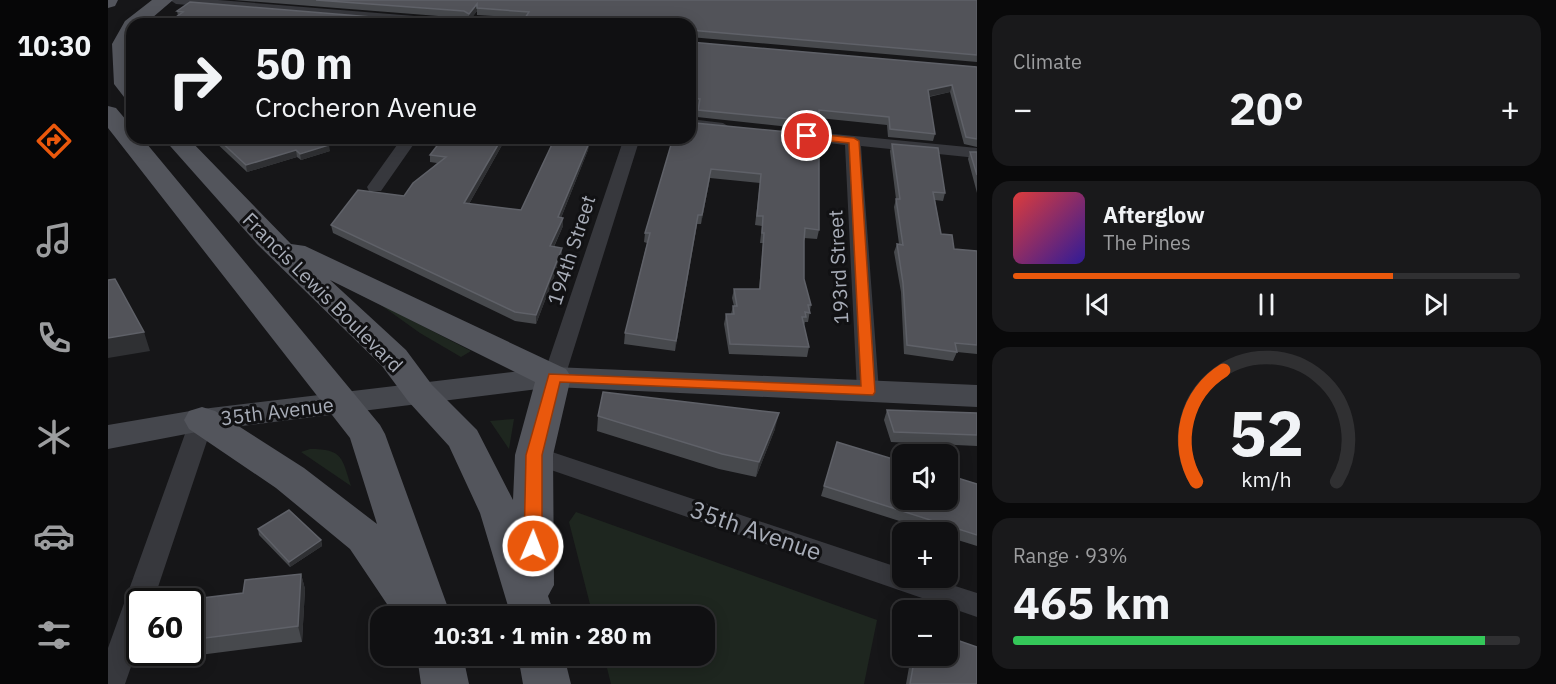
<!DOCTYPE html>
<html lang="en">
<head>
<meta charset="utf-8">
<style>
  body { margin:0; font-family:"IBM Plex Sans",sans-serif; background:#19191b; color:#f1f3f6; height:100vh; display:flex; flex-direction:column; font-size:22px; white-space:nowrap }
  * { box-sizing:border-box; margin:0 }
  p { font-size:20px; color:#9c9d9f }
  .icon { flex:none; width:33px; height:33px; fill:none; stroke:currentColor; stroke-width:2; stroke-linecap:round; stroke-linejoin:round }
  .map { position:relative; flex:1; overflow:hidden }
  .details { display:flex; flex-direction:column; gap:15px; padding:15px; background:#09090a; width:579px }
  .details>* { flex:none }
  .hud { position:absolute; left:18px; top:18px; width:570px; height:126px; border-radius:18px; box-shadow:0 3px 15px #0003,0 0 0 2px #303032; background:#101012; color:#f1f3f6; overflow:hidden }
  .fabs { position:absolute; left:784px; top:444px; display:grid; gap:12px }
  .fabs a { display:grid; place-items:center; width:66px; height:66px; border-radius:12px; background:#101012; box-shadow:0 3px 15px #0003,0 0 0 2px #303032; font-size:30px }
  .speed { position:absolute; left:18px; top:588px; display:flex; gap:12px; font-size:30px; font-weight:700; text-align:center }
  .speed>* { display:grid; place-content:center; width:78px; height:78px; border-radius:50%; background:#101012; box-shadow:0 3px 15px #0003,0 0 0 2px #303032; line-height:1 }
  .speed .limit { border:3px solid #111; border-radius:9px; background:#fff; color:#111 }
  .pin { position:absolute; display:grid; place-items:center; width:51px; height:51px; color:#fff; margin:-26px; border:3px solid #fff; border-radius:50%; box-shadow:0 2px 6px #0007 }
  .me { position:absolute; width:66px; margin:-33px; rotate:1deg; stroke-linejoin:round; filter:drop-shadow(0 0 4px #0008) }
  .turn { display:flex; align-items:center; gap:21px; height:126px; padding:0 30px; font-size:27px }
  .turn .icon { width:78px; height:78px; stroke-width:2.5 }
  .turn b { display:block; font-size:42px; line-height:51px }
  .big { font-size:45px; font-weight:800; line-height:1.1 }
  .details .card { flex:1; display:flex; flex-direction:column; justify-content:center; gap:9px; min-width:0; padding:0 21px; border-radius:18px; background:#19191b }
  .details .dial { align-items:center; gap:0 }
  .dial svg { height:156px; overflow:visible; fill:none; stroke:#303032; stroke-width:7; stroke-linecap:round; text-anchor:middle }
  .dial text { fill:#f1f3f6; stroke:none }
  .song { display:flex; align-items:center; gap:18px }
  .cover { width:72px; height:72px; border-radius:9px; background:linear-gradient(135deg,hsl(0 70% 55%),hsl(250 70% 35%)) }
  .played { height:6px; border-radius:3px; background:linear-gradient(90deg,#ea580c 75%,#303032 75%) }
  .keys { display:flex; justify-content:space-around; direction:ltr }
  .heat { display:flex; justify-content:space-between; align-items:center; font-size:33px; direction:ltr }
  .charge { height:9px; border-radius:4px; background:linear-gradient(90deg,#34c759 93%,#303032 0) }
  .trip { position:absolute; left:262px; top:606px; width:345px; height:60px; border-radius:18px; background:#101012; box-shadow:0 3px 15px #0003,0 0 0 2px #303032; font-weight:800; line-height:60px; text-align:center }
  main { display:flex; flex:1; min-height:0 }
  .tab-bar { display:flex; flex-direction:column; width:108px; justify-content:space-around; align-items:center; background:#060607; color:#9c9d9f }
  .tab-bar .icon { width:42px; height:42px }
  .tab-bar .active { color:#ea580c }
  .tab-bar b { font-size:27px; color:#f1f3f6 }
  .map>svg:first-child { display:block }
  .green { fill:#1e261f }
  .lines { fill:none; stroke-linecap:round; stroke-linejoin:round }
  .street { fill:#37383d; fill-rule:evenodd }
  .secondary { fill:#45474d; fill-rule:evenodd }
  .primary { fill:#53555c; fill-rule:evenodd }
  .wall { fill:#47494d }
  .shaded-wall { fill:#2f3033 }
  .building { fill:#525359; stroke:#5f6168; stroke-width:1.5 }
  .route { fill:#ea580c; stroke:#983908; stroke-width:1.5 }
  .labels { text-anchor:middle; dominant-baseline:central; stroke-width:6; stroke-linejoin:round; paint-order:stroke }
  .street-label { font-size:20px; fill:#a8adb8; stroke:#111113 }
  .near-street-label { font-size:24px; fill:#a8adb8; stroke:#111113 }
</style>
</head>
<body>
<main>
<nav class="tab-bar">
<b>10:30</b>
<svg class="icon active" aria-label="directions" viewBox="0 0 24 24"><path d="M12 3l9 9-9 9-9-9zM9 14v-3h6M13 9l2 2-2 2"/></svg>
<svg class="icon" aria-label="music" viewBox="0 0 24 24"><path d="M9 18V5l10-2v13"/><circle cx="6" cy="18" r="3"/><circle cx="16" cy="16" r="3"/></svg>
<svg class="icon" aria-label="phone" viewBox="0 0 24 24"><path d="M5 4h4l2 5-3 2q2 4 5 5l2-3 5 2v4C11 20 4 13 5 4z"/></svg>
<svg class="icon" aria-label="climate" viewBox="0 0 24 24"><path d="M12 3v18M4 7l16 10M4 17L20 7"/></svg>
<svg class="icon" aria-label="car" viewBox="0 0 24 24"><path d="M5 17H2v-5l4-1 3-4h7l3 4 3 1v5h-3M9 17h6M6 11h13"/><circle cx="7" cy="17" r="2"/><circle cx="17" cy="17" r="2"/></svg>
<svg class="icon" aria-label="filters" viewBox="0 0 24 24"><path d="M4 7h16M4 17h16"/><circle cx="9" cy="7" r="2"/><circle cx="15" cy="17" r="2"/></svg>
</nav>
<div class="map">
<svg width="869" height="684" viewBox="0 0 869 684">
  <rect width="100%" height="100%" fill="#161618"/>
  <path class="green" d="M270,303L363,351L353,357L312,333Z
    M406,419L401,449L382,421Z
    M202,449C235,449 234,458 243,486L193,452Z
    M468,512L769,620L756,684H503L496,656H597V616H485L461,522Z"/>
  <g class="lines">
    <path class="street" d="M62,0H110L356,20L362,24H312L68,4Z
      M582,119L615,123L623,128L615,133L582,129Z
      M685,130L869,148V158L753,146L771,391L768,396L760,398L752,396L749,391L737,145L680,138L677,135Z
      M294,138H310L273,191H261L259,187Z
      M516,138H532L457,377L454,382L446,384L438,382L435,377Z
      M94,412L102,414L106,420L45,602H32V641L17,684H0V648L82,420L86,414Z
      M426,446L795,569V578H822L869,593V617L417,461L414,455L417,449Z"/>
    <path class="secondary" d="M446,367L869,385V407L446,387L94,431L0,449V425L94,409Z"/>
    <path class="primary" d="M0,0H10L7,6L0,8Z
      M44,0H65L37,24H24V99L16,97L6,84L4,44L17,21Z
      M0,106L8,108L24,127V138H34L272,425L277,434L343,616H287L242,549L168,488L81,429L76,420L81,411L94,407L107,411L196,468L269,524L242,438L0,128Z
      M55,138H80L183,244L197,246L458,369L463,377L445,455L446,585L440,596L447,616H403L372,513L341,446L300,401L274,366L149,244ZM222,280L427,382L407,455L405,500L369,430L324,385L298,350Z
      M309,656H355L361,684H313Z
      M410,656H456L463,684H415Z"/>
  </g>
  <path class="wall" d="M126,0H869V62L582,37V24H413L417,18L369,15V11L361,21L356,18Z
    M69,11L357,24H61V22L70,16Z
    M582,41V42L869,67V147L856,144L842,92L821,97L827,134L825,141L780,137L779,125L711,118L709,130L589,117L591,106L582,105Z
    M711,135V230L709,239L696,238V279L703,305L700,322H697L696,325L701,347L699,357L621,354L616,324L618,314H623L625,306H626L624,298L626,289H651L655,243H652L654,226L647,225L652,183L602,178L593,224H589L567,351L516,344L517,333L539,243L536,242L537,233L583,139Z
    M103,138H213L222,151L193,160L189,157L139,172Z
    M256,138H272L271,140Z
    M398,138L361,204L413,210L445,142L402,138H483L481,143L480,150L453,218H455V226L446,247L454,256L428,324L407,321L225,233L223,225L296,196L329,163L322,162V155Z
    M784,144L837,193L835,201L827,200L833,234L846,249L869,251V354L849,352L845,361L796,354L793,292L786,252L789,244H791L786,207L788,199L782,151Z
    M862,152H869V193L860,159Z
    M779,410L869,413V446L783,442L776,420Z
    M490,416L667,429L648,477L611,469L489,431Z
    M869,484V546L840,537V532H826L713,496L716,486Z
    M150,529L213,540L214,546L182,567L151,535Z
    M193,574L197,589L194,642L68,658L66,652H82V602L135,593Z
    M803,656H840L869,684H798Z"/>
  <path class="shaded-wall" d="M369,4V11L361,21V14Z
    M844,85L842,92L818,97L820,90Z
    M394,138H398L357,211L356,203Z
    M480,138H483L481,143L480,150L450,225V217Z
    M221,145L222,151L193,160L192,154Z
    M188,150L189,157L139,172L138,165Z
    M603,169L602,178L593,224L594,215Z
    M590,215L589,224L567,351L568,341Z
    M455,218V226L442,255V246Z
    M454,248V256L428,324V315Z
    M36,332L42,351L0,358V338Z
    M671,413L667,429L648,477L651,462Z
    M213,540L214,546L182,567L181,562Z
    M193,574L197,589L194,642L190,626Z"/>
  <path class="building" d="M208,0H869V55L582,30L584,26H582V24H561L529,21L528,24H413L421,12L369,8V4L361,14L356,11Z
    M82,2L312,21H356L354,24H85L61,22L75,12L69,11Z
    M582,41V42L869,67V139L858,137L844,85L820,90L827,134L782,129L781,117L711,110V122L590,110L592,99L582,98Z
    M587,123L711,135V230L697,228L696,241V279L703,305H700L702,313L697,312L698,317H694L701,347L622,344L618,314H626L625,306H629L626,289H652L656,233H654L655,216H649L653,174L603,169L594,215H590L568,341L517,333L542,233H537L565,138L583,139Z
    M109,138H213L221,145L192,154L188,150L138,165Z
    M335,138H394L356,203L413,210L447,138H480L478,142L481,143L450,217L455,218L442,246L454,248L428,315L407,312L223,225L250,190L296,196L305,183L338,157L322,155Z
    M784,144L830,148L837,193L825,192L833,234L844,235L846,249L869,251V345L847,343L849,352L799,345L795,283L789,244L795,245L788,199H792Z
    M862,152H869V175Z
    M7,279L36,332L0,338V280Z
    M495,392L671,413L651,462L614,454L490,416Z
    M779,410L869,413V435L786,432Z
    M729,442L795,462V500H840V475L869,484V535L716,486Z
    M181,510L213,540L181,562L150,529Z
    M193,574L190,626L82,640V602L69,601L135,593L137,580Z
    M840,637L869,647V684H802L807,656H840Z"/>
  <path class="route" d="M699,133L746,138L751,141L767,392L765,395L452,382L434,455V546L431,550L425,552L419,550L416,546L418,455L441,374L753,386L741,143L695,138L694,136Z"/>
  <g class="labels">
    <g class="street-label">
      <text transform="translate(463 250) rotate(-72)">194th Street</text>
      <text transform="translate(730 267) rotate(-93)">193rd Street</text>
      <text transform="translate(215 292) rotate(45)">Francis Lewis Boulevard</text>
      <text transform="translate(169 411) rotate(-7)">35th Avenue</text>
    </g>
    <g class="near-street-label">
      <text transform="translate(648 530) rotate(19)">35th Avenue</text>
    </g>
  </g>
</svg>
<div class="fabs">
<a><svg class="icon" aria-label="sound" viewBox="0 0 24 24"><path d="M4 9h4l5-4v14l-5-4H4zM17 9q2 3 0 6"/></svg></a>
<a>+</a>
<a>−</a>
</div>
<div class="speed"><div class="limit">60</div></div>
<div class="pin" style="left:699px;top:136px;background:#d93025"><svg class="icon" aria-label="arrive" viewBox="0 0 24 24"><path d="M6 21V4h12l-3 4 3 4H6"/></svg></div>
<svg class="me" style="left:425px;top:546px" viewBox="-20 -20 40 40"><circle r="17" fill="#ea580c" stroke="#fff" stroke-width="3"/><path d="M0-11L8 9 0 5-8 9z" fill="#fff"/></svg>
<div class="trip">10:31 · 1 min · 280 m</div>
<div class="hud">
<div class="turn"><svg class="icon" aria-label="right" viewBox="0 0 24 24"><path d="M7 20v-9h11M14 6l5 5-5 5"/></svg><div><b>50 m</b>Crocheron Avenue</div></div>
</div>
</div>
<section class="details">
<div class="card"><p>Climate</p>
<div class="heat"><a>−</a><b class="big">20°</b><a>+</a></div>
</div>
<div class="card">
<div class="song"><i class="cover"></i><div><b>Afterglow</b><p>The Pines</p></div></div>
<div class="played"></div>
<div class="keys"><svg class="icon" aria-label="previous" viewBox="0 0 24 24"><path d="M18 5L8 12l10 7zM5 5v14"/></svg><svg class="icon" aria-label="pause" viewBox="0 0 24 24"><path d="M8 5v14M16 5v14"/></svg><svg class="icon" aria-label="next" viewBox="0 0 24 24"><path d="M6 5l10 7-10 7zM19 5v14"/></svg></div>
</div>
<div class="card dial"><svg viewBox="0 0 100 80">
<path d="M14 69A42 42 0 1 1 86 69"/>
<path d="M14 69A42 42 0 0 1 28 12" stroke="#ea580c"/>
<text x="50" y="56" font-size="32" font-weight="700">52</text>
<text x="50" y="72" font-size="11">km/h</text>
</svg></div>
<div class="card"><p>Range · 93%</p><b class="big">465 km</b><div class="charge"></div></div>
</section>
</main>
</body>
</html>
